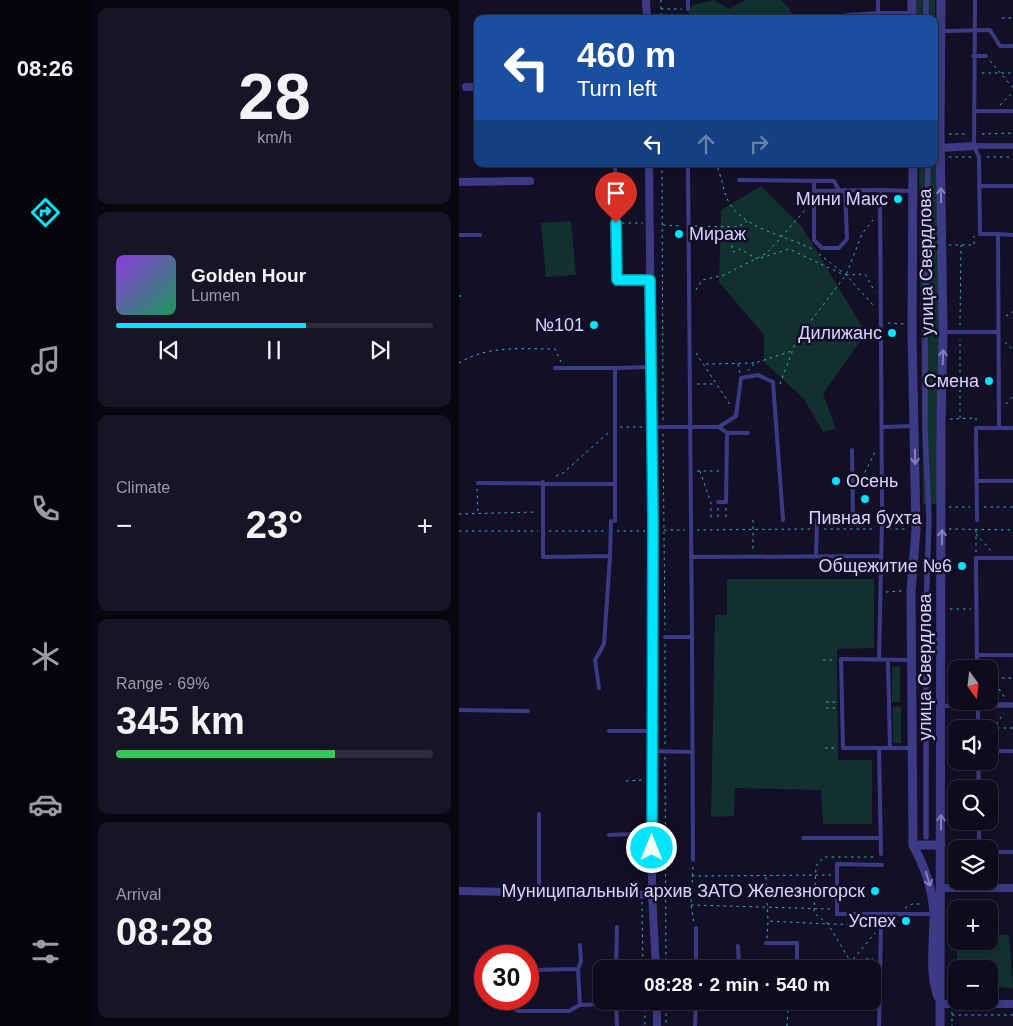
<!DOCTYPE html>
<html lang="en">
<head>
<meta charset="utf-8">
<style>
  body { margin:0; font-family:Helvetica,sans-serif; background:#171425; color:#f1f3f6; height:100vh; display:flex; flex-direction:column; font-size:19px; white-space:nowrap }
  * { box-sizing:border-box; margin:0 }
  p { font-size:16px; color:#9b9ba3 }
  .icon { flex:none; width:28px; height:28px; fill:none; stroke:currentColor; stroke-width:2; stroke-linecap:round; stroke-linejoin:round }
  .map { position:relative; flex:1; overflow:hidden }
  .drawer { display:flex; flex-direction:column; gap:8px; padding:8px; background:#08060f; width:369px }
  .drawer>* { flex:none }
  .top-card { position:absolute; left:15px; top:15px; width:464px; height:152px; border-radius:10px; box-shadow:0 2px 8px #0003,0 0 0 1px #2e2b3b; background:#1a4fa0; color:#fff; overflow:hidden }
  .needle { width:32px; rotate:165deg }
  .controls { position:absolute; left:489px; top:660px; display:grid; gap:10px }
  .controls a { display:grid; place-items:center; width:50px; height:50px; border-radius:10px; background:#0e0b1c; box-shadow:0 2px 8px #0003,0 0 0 1px #2e2b3b; font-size:25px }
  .speed { position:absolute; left:15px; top:945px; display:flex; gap:10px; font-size:25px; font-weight:700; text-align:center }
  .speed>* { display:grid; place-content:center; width:65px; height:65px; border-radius:50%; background:#0e0b1c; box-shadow:0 2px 8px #0003,0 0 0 1px #2e2b3b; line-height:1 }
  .speed .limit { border:8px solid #d22; background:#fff; color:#111 }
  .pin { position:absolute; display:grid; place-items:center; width:42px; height:42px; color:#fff; margin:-51px -21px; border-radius:50% 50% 50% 0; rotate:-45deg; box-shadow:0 0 5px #0007 }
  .pin .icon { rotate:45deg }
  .me { position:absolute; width:55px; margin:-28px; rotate:0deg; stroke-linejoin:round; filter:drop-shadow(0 0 4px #0008) }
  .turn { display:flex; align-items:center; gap:18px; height:105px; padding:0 20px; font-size:22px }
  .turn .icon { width:65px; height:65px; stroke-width:2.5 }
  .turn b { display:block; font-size:35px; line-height:42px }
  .lanes { display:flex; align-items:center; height:48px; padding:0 20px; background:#0003; justify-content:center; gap:25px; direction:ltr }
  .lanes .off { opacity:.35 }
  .big { font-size:38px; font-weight:700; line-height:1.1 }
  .drawer .tile { flex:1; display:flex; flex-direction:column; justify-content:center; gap:8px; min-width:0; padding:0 18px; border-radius:10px; background:#171425 }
  .drawer .dial { align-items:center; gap:0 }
  .dial b { font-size:65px; line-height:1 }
  .song { display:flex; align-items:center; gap:15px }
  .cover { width:60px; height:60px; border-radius:8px; background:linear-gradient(135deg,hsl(270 70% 55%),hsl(150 70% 35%)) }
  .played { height:5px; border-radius:2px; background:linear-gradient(90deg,#00e5ff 60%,#2e2b3b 60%) }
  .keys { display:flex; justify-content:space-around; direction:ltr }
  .heat { display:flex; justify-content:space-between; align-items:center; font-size:28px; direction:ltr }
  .charge { height:8px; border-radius:4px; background:linear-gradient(90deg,#34c759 69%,#2e2b3b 0) }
  .trip { position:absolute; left:134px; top:960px; width:288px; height:50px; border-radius:10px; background:#0e0b1c; box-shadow:0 2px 8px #0003,0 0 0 1px #2e2b3b; font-weight:700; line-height:50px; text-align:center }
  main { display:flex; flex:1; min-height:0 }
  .menu { display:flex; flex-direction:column; width:90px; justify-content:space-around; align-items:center; background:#06040b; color:#9b9ba3 }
  .menu .icon { width:35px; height:35px }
  .menu .active { color:#00e5ff }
  .menu b { font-size:22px; color:#f1f3f6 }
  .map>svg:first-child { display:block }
  .green { fill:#12302f }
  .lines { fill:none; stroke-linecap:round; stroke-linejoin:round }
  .path { stroke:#2fb8b0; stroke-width:1; stroke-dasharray:2.5 4; stroke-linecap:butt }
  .service { stroke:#3d3a85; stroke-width:4 }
  .pedestrian { stroke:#3d3a85; stroke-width:5.5 }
  .minor { stroke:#3d3a85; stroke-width:8 }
  .tertiary { stroke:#3d3a85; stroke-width:9 }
  .oneway { stroke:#837fbc }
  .route-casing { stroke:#0095a6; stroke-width:12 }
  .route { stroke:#00e5ff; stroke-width:9 }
  .poi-dot { fill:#00e5ff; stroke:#130f26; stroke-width:2 }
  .labels { text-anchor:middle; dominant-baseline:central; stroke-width:5; stroke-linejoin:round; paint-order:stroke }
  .poi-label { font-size:18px; fill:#d9d4ff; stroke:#130f26; text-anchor:end }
  .street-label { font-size:18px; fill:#d9d4ff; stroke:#130f26 }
</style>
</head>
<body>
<main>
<nav class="menu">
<b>08:26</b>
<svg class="icon active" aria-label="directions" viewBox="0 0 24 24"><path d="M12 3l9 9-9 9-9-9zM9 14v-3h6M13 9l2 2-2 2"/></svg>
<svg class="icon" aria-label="music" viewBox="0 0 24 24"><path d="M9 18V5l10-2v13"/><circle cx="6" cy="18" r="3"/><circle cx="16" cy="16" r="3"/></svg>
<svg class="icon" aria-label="phone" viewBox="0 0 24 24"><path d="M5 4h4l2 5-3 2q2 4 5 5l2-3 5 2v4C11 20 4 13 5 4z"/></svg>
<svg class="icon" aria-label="climate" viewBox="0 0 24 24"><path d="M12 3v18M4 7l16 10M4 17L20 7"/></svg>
<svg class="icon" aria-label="car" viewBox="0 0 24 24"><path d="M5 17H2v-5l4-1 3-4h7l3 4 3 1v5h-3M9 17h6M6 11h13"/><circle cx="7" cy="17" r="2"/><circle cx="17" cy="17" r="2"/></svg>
<svg class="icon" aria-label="filters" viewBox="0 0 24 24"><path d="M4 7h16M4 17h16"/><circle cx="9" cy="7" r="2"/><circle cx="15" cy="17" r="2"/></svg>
</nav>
<section class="drawer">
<div class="tile dial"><b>28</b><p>km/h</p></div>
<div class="tile">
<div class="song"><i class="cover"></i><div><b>Golden Hour</b><p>Lumen</p></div></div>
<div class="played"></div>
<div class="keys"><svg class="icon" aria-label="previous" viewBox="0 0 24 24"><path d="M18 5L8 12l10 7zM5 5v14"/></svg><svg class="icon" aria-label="pause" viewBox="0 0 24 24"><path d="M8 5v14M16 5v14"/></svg><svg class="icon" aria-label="next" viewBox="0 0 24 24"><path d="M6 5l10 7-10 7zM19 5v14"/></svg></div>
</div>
<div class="tile"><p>Climate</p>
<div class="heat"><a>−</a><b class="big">23°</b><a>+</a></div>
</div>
<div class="tile"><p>Range · 69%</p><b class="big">345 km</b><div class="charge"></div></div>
<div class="tile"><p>Arrival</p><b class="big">08:28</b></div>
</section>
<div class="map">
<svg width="555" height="1026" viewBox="0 0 555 1026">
  <rect width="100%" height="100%" fill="#130f26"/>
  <path class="green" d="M255,0L270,9L286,0H322L329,7L336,19L227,17L233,5Z
    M458,0H476L478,129H475V19H458Z
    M475,162H480L478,504H464L460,164H475Z
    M302,186L343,227L407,333L364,394L377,429L364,432L345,399L305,362V335L260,282L262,210Z
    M112,221L117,275L87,277L82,223Z
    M268,579H415V648L378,649L379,760H413V824H364L362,790L276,788L275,816L252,817L256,615H268Z
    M433,666L441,667V702H433Z
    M434,706L442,707V743H434Z
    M530,934L550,935L554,988L530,987V969H498V941H530Z"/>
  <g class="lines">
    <path class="path" d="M202,0V19
      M202,9H223
      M543,18H555
      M531,61L555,89
      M523,73H555
      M541,105L555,91
      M490,134H509
      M523,134L555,133
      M490,157H514
      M528,157H555
      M203,164L204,420
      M254,164L258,166C262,176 264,187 267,196C279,229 328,235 355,250
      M392,198L403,197
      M362,200L380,199
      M163,223H184
      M204,225L222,226
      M236,226L279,227L288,221
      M269,226L274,252L281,249L298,259
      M490,245H515V236
      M360,254L387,275L415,306
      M302,258L330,249L383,274
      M387,275L406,274L416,292
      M237,290L243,280L265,275L308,253L348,208
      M0,296H4
      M547,316L555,311
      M429,323L445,324
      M501,325L502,245
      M546,342L555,351
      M237,353L272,406
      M0,363C29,345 63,349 96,349L102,362
      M247,364L295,363
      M279,364L281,373
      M289,371L296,363L333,351
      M238,384H257
      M321,384L338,339L387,275L403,234L414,220
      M547,404L555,395
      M501,418V339
      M491,419L517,418V422
      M161,427H185
      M204,434L206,630
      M238,471H262
      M241,471L252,503V520
      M97,476L104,473L149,433
      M400,484L416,452
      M18,489L19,513
      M490,507H511
      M525,507H555
      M259,508V520
      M267,508V520
      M0,514L77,512
      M294,520V551
      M365,529H416
      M430,529H449
      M490,529L555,530
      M205,530H226
      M238,530L351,529
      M0,531H79
      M90,531H146
      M158,531H186
      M517,534L533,552
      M517,552V526
      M427,592L443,591
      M491,609H512
      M206,644V745
      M364,660H376
      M530,678H555
      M533,678L546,698
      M367,702H377
      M367,708H377
      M525,728H555
      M530,735L545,713
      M366,748H378
      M206,757L207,969
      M167,781L184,780
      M492,802H498
      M234,867L232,905L235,923
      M233,876L373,875
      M307,877L309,920
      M183,902L184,969
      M232,905L371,909
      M446,908L453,904H462
      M369,924L355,913L357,866L365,857H415
      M308,938L309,921L368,924
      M394,961L414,958
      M386,969L416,933
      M396,969L369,924L417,925
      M490,987L491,995
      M207,1007V1026
      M186,1009V1026
      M493,1012V1026
      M493,1015H555
      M328,1026L329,1008L353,1007L358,1001"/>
    <path class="service" d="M419,0V13H453
      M516,0L515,146L520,157L521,234H539L540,428H517L518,520
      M229,9V0
      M376,19L388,15L419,13V19
      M483,31L531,30L541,46H555
      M514,56H527
      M515,111H555
      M156,164L158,280H191
      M229,164L233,637
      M280,180L375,181L380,190
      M355,181V240L363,248H380L388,239L386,190
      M520,186H555
      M355,191L421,190
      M539,234L555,235
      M0,235H21
      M484,332H539
      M96,368H156
      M193,427H260L277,416L282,378L299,375L314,382L324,520
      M260,427L268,433H289
      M423,427L455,426
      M540,428H555
      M393,450L394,520
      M517,481H555
      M84,482V557L151,556L145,644L136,660L140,688
      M19,483L156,484
      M259,502H267L268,433
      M423,505L421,190L454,191
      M156,521V368L192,367
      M151,556L152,521
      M357,556L358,520
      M232,557L422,556
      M206,637H233L234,860
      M518,655H555
      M420,660L423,519
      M429,660L431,748
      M518,669L517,558H555
      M519,701V729
      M482,706L519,705
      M0,710L69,711
      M150,731H194
      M420,748L422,854
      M452,748H384L382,659L453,660
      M193,751L234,752
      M530,751H555
      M519,761L520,789
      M80,814V892
      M520,821V849
      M150,835L193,833
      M344,838H422
      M530,852H555
      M423,865L378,864V914H475
      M237,928V969
      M307,943H338V969
      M279,946L280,969
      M70,957L73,970L119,969L121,1005L219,1001
      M119,969L122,961L121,945
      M157,969L158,927
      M55,999V1008L59,1011H110L121,1005
      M157,1003L158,1026
      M236,1026L237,1001
      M420,1026L422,925L435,914"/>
    <path class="pedestrian" d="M467,0V19
      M515,146H555
      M519,705H555
      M467,837V609L470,520L466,429V332L469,164"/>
    <path class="minor" d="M187,0L188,19
      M7,87H19
      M482,148L515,146
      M190,164L194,521L193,895L197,969
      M0,182L71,181
      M483,888H555
      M0,891L193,895
      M482,1004H555
      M198,1026V1001"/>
    <path class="tertiary" d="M453,0V19
      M454,164L453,332L457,530L452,591L454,845C466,868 474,889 475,916C475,942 470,972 479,997
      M454,845H482
      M481,1026L482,422L484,332L481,135L482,0"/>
  </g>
  <defs><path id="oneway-shaft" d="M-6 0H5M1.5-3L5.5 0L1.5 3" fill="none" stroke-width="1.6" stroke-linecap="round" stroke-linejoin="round" transform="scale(1.25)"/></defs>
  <g class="oneway">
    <use href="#oneway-shaft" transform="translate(482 195) rotate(-91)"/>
    <use href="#oneway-shaft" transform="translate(484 357) rotate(-88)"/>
    <use href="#oneway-shaft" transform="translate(456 457) rotate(90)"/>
    <use href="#oneway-shaft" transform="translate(483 537) rotate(-89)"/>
    <use href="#oneway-shaft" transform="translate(482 822) rotate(-90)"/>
    <use href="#oneway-shaft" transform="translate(469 879) rotate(74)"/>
  </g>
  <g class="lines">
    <defs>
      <path id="route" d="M157,223L158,280H191L194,520L193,848"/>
    </defs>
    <use href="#route" class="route-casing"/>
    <use href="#route" class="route"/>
  </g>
  <g class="poi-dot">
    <circle cx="439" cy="199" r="5"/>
    <circle cx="220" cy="234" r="5"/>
    <circle cx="135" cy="325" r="5"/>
    <circle cx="433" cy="333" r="5"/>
    <circle cx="530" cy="381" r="5"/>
    <circle cx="377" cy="481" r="5"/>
    <circle cx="406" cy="499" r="5"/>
    <circle cx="503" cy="566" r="5"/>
    <circle cx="416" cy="891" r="5"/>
    <circle cx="447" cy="921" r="5"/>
  </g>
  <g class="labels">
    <g class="poi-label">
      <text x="429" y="199">Мини Макс</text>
      <text x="230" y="234" text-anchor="start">Мираж</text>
      <text x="125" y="325">№101</text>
      <text x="423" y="333">Дилижанс</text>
      <text x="520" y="381">Смена</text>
      <text x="387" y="481" text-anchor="start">Осень</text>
      <text x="406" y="518" text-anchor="middle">Пивная бухта</text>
      <text x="493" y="566">Общежитие №6</text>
      <text x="406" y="891">Муниципальный архив ЗАТО Железногорск</text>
      <text x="437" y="921">Успех</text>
    </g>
    <g class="street-label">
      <text transform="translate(467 262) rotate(-91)">улица Свердлова</text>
      <text transform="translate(466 667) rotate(-90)">улица Свердлова</text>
    </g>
  </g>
</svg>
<div class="controls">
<a><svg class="needle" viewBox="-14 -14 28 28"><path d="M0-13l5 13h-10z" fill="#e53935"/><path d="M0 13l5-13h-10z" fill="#9b9ba3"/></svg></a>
<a><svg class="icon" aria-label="sound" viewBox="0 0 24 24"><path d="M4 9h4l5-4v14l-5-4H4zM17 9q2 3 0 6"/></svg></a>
<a><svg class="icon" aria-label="search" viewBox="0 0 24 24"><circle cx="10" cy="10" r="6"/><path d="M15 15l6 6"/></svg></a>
<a><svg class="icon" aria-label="layers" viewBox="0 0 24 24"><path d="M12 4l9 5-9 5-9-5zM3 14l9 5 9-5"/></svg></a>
<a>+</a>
<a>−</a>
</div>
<div class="speed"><div class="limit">30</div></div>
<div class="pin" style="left:157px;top:223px;background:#d93025"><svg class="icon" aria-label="arrive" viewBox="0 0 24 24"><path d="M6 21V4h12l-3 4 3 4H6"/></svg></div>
<svg class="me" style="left:193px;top:848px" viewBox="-20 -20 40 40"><circle r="17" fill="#00e5ff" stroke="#fff" stroke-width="3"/><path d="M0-11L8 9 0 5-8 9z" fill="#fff"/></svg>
<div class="trip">08:28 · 2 min · 540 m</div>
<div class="top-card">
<div class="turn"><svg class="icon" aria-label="left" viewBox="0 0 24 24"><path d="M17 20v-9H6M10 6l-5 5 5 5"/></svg><div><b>460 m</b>Turn left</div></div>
<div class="lanes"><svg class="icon" aria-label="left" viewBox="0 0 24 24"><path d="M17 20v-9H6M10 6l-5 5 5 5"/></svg><svg class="icon off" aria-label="ahead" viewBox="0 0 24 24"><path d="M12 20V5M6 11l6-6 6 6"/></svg><svg class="icon off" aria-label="right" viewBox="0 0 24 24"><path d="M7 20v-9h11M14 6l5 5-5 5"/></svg></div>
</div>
</div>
</main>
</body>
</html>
